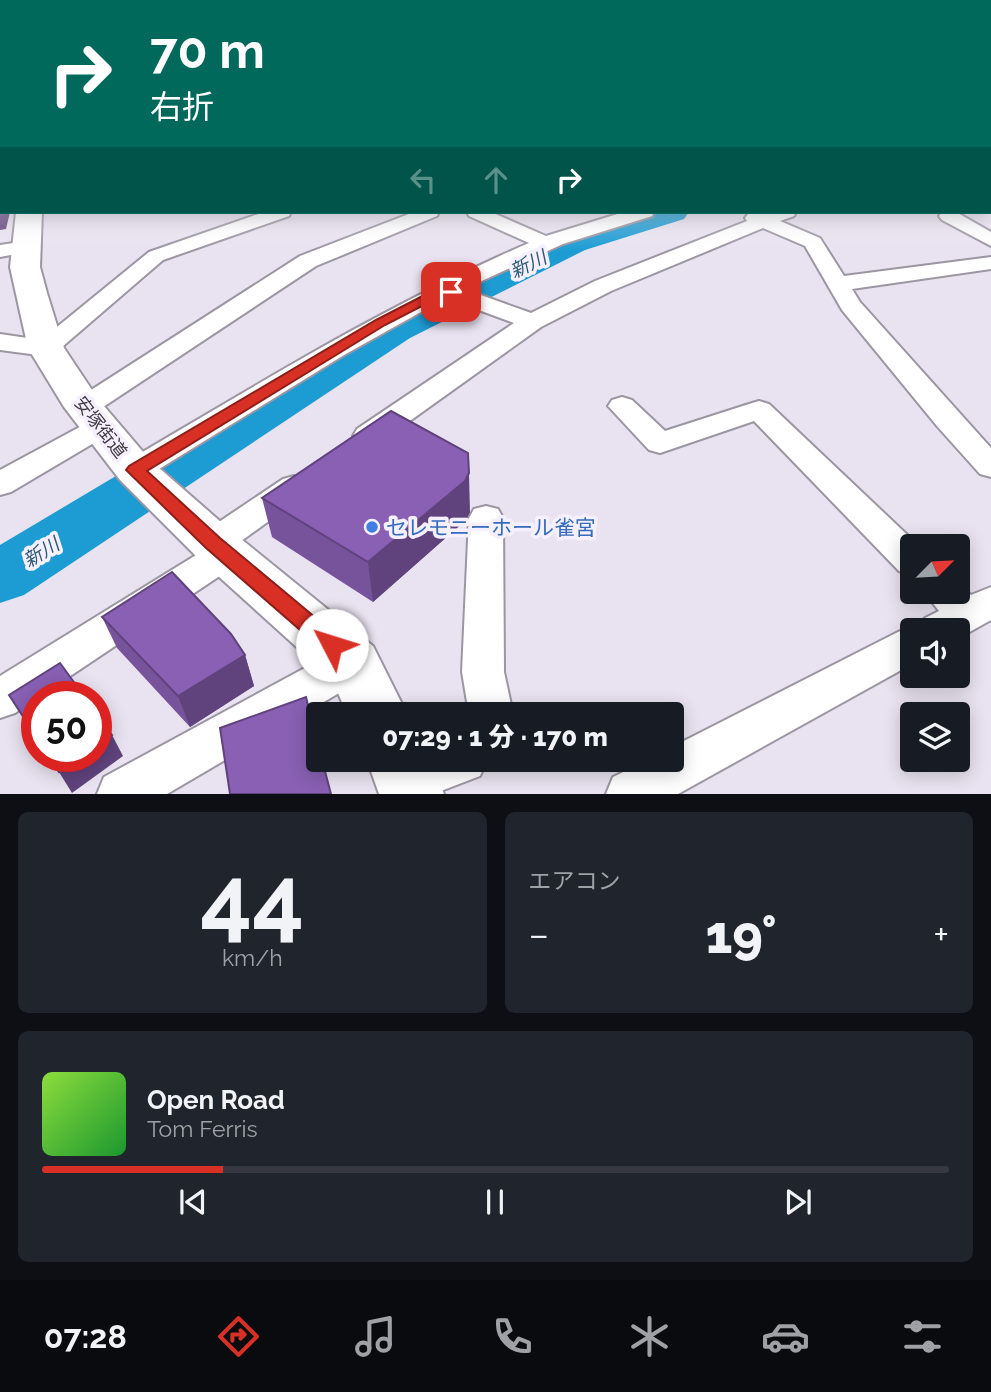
<!DOCTYPE html>
<html lang="ja">
<head>
<meta charset="utf-8">
<style>
  body { margin:0; font-family:Raleway,"Noto Sans JP",sans-serif; background:#20242c; color:#f1f3f6; height:100vh; display:flex; flex-direction:column; font-size:26px; white-space:nowrap }
  * { box-sizing:border-box; margin:0 }
  p { font-size:23px; color:#9ea1a6 }
  .icon { flex:none; width:38px; height:38px; fill:none; stroke:currentColor; stroke-width:2; stroke-linecap:round; stroke-linejoin:round }
  .map { position:relative; height:794px; overflow:hidden }
  .drawer { display:flex; flex-direction:column; gap:18px; padding:18px; background:#0d0f14; flex:1 }
  .drawer>* { flex:none }
  .hud { position:absolute; left:0px; top:0px; width:992px; height:214px; box-shadow:0 4px 18px #0003; background:#00695c; color:#fff; overflow:hidden }
  .needle { width:46px; rotate:66deg }
  .controls { position:absolute; left:900px; top:534px; display:grid; gap:14px }
  .controls a { display:grid; place-items:center; width:70px; height:70px; border-radius:7px; background:#171b24; box-shadow:0 4px 18px #0003; font-size:35px }
  .speed { position:absolute; left:21px; top:681px; display:flex; gap:14px; font-size:35px; font-weight:700; text-align:center }
  .speed>* { display:grid; place-content:center; width:91px; height:91px; border-radius:50%; background:#171b24; box-shadow:0 4px 18px #0003; line-height:1 }
  .speed .limit { border:10px solid #d22; background:#fff; color:#111 }
  .pin { position:absolute; display:grid; place-items:center; width:60px; height:60px; color:#fff; margin:-30px; border-radius:14px; box-shadow:0 4px 10px #0006 }
  .me { position:absolute; width:77px; margin:-38px; rotate:310deg; stroke-linejoin:round; filter:drop-shadow(0 0 5px #0008) }
  .turn { display:flex; align-items:center; gap:24px; height:147px; padding:0 35px; font-size:32px }
  .turn .icon { width:91px; height:91px; stroke-width:2.5 }
  .turn b { display:block; font-size:49px; line-height:60px }
  .lanes { display:flex; align-items:center; height:66px; padding:0 35px; background:#0003; justify-content:center; gap:35px; direction:ltr }
  .lanes .off { opacity:.35 }
  .big { font-size:52px; font-weight:800; line-height:1.1 }
  .drawer .widget { flex:1; display:flex; flex-direction:column; justify-content:center; gap:10px; min-width:0; padding:0 24px; border-radius:10px; background:#20242c }
  .drawer .dial { align-items:center; gap:0 }
  .dial b { font-size:91px; line-height:1 }
  .song { display:flex; align-items:center; gap:21px }
  .cover { width:84px; height:84px; border-radius:10px; background:linear-gradient(135deg,hsl(90 70% 55%),hsl(130 70% 35%)) }
  .played { height:7px; border-radius:4px; background:linear-gradient(90deg,#d93025 20%,#363941 20%) }
  .keys { display:flex; justify-content:space-around; direction:ltr }
  .heat { display:flex; justify-content:space-between; align-items:center; font-size:38px; direction:ltr }
  .drawer .tiles { flex:1; display:grid; gap:18px; grid-template-columns:1fr 1fr }
  .widget:last-child { grid-column:span 2 }
  .trip { position:absolute; left:306px; top:702px; width:378px; height:70px; border-radius:7px; background:#171b24; box-shadow:0 4px 18px #0003; font-weight:800; line-height:70px; text-align:center }
  .dock { display:flex; height:112px; justify-content:space-around; align-items:center; background:#090b0e; color:#9ea1a6 }
  .dock .icon { width:49px; height:49px }
  .dock .current { color:#d93025 }
  .dock b { font-size:32px; color:#f1f3f6 }
  .map>svg:first-child { display:block }
  .lines { fill:none; stroke-linecap:round; stroke-linejoin:round }
  .river { fill:#1d9cd3; fill-rule:evenodd }
  .minor-casing { stroke:#9b96a2; stroke-width:4 }
  .secondary-casing { stroke:#9b96a2; stroke-width:4 }
  .minor { fill:#fff; fill-rule:evenodd }
  .secondary { fill:#fff; fill-rule:evenodd }
  .wall { fill:#76539a }
  .shaded-wall { fill:#60437d }
  .building { fill:#8960b3; stroke:#60437d; stroke-width:2 }
  .route { fill:#d93025; stroke:#8d1f18; stroke-width:2 }
  .shop-dot { fill:#3f7fe0; stroke:#f6f0fe; stroke-width:2.5 }
  .labels { text-anchor:middle; dominant-baseline:central; stroke-width:7; stroke-linejoin:round; paint-order:stroke }
  .street-label { font-size:18px; fill:#3d3b40; stroke:#f6f0fe }
  .water-label { font-size:19px; font-style:italic; fill:#2e5b73; stroke:#f6f0fe }
  .near-shop-label { font-size:21px; fill:#366cbe; stroke:#f6f0fe; text-anchor:start }
</style>
</head>
<body>
<div class="map">
<svg width="991" height="794" viewBox="0 0 991 794">
  <rect width="100%" height="100%" fill="#e9e3f1"/>
  <g class="lines">
    <path class="river" d="M636,212H689L684,219L585,250L410,338L24,595L0,603V545L378,320L559,234Z"/>
    <defs>
      <path id="minor" d="M990,153H991V163H990Z
        M264,212H291L289,216L163,260L55,353L46,356L0,350V334L41,340L149,252Z
        M414,212H439L437,216L316,266L94,413L84,416L74,413L70,407L74,401L300,256Z
        M467,212H491L546,236L624,212H654L652,216L563,244L464,289L531,313L595,281L747,221L745,218L748,214C763,210 780,212 796,212L794,216L780,221L820,238L844,276L991,257V269L852,289L860,302L991,448V477L980,474L937,426L842,310L805,246L763,228L611,291L541,327L379,443L368,445L357,443L353,436L357,429L514,323L446,298L344,355L146,477L135,480L124,477L119,470L124,463C257,385 387,304 529,243L469,216Z
        M942,212H956L991,232V246L942,220L939,216Z
        M26,241L33,243L36,247L33,251L0,257V245Z
        M622,397L632,400L665,431L749,404L759,401L769,404L919,546H912V575L899,571L754,421L660,453L649,450L608,406L612,400Z
        M99,419L109,422L114,428L109,434L11,492L0,495V470L89,422Z
        M294,476L305,479L310,487L305,495L237,544L244,554L239,563L15,713L0,718V676L201,552L195,543L201,534L283,479Z
        M486,506L498,509L503,518L504,672L513,714H469L462,672L469,518L474,509Z
        M957,582L971,595L991,587V620L957,639V630H912V664L678,794H606L613,777L648,760H672V747L898,632L912,627L919,630L925,618L939,611L924,592H957Z
        M353,645L368,650L374,663L368,676L167,794H97L104,777L338,650Z
        M402,760H487L480,776L433,794H390L385,780L391,764Z"/>
      <path id="secondary" d="M16,212H42L40,267L47,293L64,348L98,399L150,460L230,530L373,646L407,714H347L332,679L196,556L120,480L64,407L28,348L10,267Z
        M367,760H430L444,794H379Z"/>
    </defs>
    <use href="#minor" class="minor-casing"/>
    <use href="#secondary" class="secondary-casing"/>
    <use href="#minor" class="minor"/>
    <use href="#secondary" class="secondary"/>
  </g>
  <path class="wall" d="M262,498L470,512L466,520L373,602L272,537Z
    M102,617L245,655L254,686L190,727L117,648Z"/>
  <path class="shaded-wall" d="M2,142V212H10L6,229L0,230V144Z
    M469,473L470,512L466,520L373,602L368,562Z
    M245,655L254,686L190,727L178,696Z
    M112,735L123,756L72,793L59,772L81,756H96V746Z"/>
  <path class="building" d="M391,411L468,453L469,473L465,481L368,562L262,498Z
    M172,572L231,634L245,655L178,696L102,617Z
    M60,663L84,696H37V738L9,695Z
    M306,697L318,747V760H322L331,794H230L220,728Z
    M96,714L112,735L96,746Z
    M48,756H81L59,772Z"/>
  <linearGradient id="sky" x2="0" y2="1"><stop stop-color="#57aae0"/><stop offset="0.56" stop-color="#f5f2f9"/><stop offset="1" stop-color="#f5f2f9" stop-opacity="0"/></linearGradient>
  <rect width="991" height="250" fill="url(#sky)"/>
  <path class="route" d="M444,285L457,292L451,296L445,294L385,325L147,471L220,538L340,638L343,645L340,651L332,654L324,651L206,548L126,470L129,466L376,320Z"/>
  <circle class="shop-dot" cx="372" cy="527" r="7"/>
  <g class="labels">
    <g class="street-label">
      <text transform="translate(101 427) rotate(52)">安塚街道</text>
    </g>
    <g class="water-label">
      <text transform="translate(528 264) rotate(-26)">新川</text>
      <text transform="translate(41 552) rotate(-32)">新川</text>
    </g>
    <g class="near-shop-label">
      <text x="386" y="527">セレモニーホール雀宮</text>
    </g>
  </g>
</svg>
<div class="controls">
<a><svg class="needle" viewBox="-14 -14 28 28"><path d="M0-13l5 13h-10z" fill="#e53935"/><path d="M0 13l5-13h-10z" fill="#9ea1a6"/></svg></a>
<a><svg class="icon" aria-label="sound" viewBox="0 0 24 24"><path d="M4 9h4l5-4v14l-5-4H4zM17 9q2 3 0 6"/></svg></a>
<a><svg class="icon" aria-label="layers" viewBox="0 0 24 24"><path d="M12 4l9 5-9 5-9-5zM3 14l9 5 9-5"/></svg></a>
</div>
<div class="speed"><div class="limit">50</div></div>
<div class="pin" style="left:451px;top:292px;background:#d93025"><svg class="icon" aria-label="arrive" viewBox="0 0 24 24"><path d="M6 21V4h12l-3 4 3 4H6"/></svg></div>
<svg class="me" style="left:332px;top:645px" viewBox="-20 -20 40 40"><circle r="19" fill="#fff"/><path d="M0-13L10 11 0 6-10 11z" fill="#d93025"/></svg>
<div class="trip">07:29 · 1 分 · 170 m</div>
<div class="hud">
<div class="turn"><svg class="icon" aria-label="right" viewBox="0 0 24 24"><path d="M7 20v-9h11M14 6l5 5-5 5"/></svg><div><b>70 m</b>右折</div></div>
<div class="lanes"><svg class="icon off" aria-label="left" viewBox="0 0 24 24"><path d="M17 20v-9H6M10 6l-5 5 5 5"/></svg><svg class="icon off" aria-label="ahead" viewBox="0 0 24 24"><path d="M12 20V5M6 11l6-6 6 6"/></svg><svg class="icon" aria-label="right" viewBox="0 0 24 24"><path d="M7 20v-9h11M14 6l5 5-5 5"/></svg></div>
</div>
</div>
<section class="drawer">
<div class="tiles">
<div class="widget dial"><b>44</b><p>km/h</p></div>
<div class="widget"><p>エアコン</p>
<div class="heat"><a>−</a><b class="big">19°</b><a>+</a></div>
</div>
<div class="widget">
<div class="song"><i class="cover"></i><div><b>Open Road</b><p>Tom Ferris</p></div></div>
<div class="played"></div>
<div class="keys"><svg class="icon" aria-label="previous" viewBox="0 0 24 24"><path d="M18 5L8 12l10 7zM5 5v14"/></svg><svg class="icon" aria-label="pause" viewBox="0 0 24 24"><path d="M8 5v14M16 5v14"/></svg><svg class="icon" aria-label="next" viewBox="0 0 24 24"><path d="M6 5l10 7-10 7zM19 5v14"/></svg></div>
</div>
</div>
</section>
<nav class="dock">
<b>07:28</b>
<svg class="icon current" aria-label="directions" viewBox="0 0 24 24"><path d="M12 3l9 9-9 9-9-9zM9 14v-3h6M13 9l2 2-2 2"/></svg>
<svg class="icon" aria-label="music" viewBox="0 0 24 24"><path d="M9 18V5l10-2v13"/><circle cx="6" cy="18" r="3"/><circle cx="16" cy="16" r="3"/></svg>
<svg class="icon" aria-label="phone" viewBox="0 0 24 24"><path d="M5 4h4l2 5-3 2q2 4 5 5l2-3 5 2v4C11 20 4 13 5 4z"/></svg>
<svg class="icon" aria-label="climate" viewBox="0 0 24 24"><path d="M12 3v18M4 7l16 10M4 17L20 7"/></svg>
<svg class="icon" aria-label="car" viewBox="0 0 24 24"><path d="M5 17H2v-5l4-1 3-4h7l3 4 3 1v5h-3M9 17h6M6 11h13"/><circle cx="7" cy="17" r="2"/><circle cx="17" cy="17" r="2"/></svg>
<svg class="icon" aria-label="filters" viewBox="0 0 24 24"><path d="M4 7h16M4 17h16"/><circle cx="9" cy="7" r="2"/><circle cx="15" cy="17" r="2"/></svg>
</nav>
</body>
</html>
